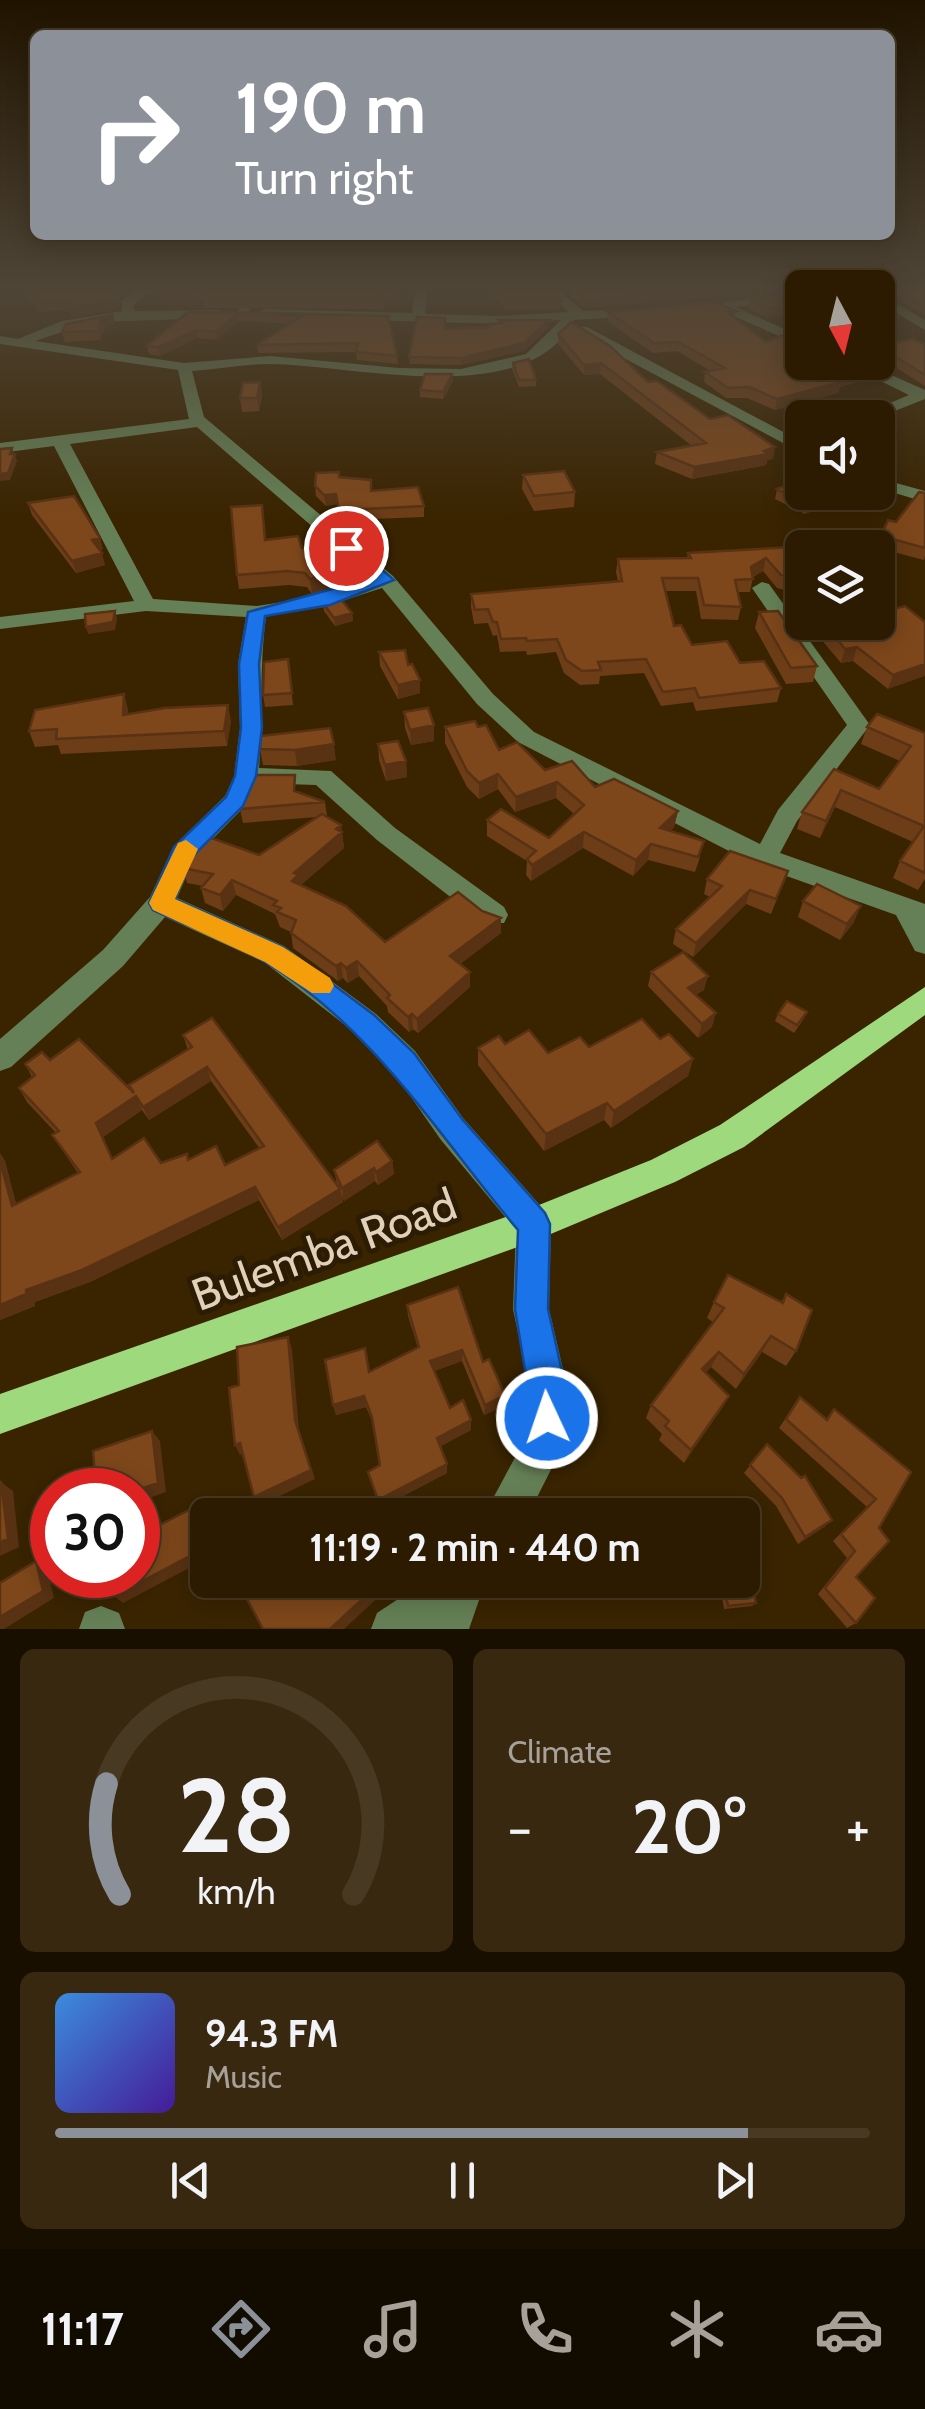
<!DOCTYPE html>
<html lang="en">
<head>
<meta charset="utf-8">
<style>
  body { margin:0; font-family:Cabin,sans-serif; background:#38280f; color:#f1f3f6; height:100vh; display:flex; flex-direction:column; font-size:38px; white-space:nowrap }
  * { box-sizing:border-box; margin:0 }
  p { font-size:32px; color:#a6a199 }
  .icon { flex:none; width:55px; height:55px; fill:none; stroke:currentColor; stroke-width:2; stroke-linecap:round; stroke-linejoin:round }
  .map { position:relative; height:1629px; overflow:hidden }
  .details { display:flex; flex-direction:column; gap:20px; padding:20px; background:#180f00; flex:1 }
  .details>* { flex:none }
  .top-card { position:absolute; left:30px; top:30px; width:865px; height:210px; border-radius:15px; box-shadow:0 5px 25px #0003,0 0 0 2px #483922; background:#8c9099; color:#fff; overflow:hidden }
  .needle { width:65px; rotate:173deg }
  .fabs { position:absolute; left:785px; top:270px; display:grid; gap:20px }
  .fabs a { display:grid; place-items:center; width:110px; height:110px; border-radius:15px; background:#2c1b00; box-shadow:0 5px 25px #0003,0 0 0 2px #483922; font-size:50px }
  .speed { position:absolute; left:30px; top:1468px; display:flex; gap:20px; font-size:50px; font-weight:700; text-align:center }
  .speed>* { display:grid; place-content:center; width:130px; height:130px; border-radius:50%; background:#2c1b00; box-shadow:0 5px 25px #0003,0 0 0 2px #483922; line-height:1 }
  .speed .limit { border:15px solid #d22; background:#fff; color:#111 }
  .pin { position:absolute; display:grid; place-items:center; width:85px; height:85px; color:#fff; margin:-42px; border:5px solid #fff; border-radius:50%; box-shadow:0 2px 10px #0007 }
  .me { position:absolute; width:110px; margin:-55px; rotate:357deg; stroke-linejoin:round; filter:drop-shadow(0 0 8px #0008) }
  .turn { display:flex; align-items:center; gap:35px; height:210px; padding:0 40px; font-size:45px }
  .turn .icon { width:130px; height:130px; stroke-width:2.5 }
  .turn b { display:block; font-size:70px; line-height:85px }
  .big { font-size:75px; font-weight:700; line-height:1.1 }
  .details .widget { flex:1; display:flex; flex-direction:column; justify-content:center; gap:15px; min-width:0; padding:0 35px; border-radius:15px; background:#38280f }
  .details .dial { align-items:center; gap:0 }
  .dial svg { height:260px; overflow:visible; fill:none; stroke:#483922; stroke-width:7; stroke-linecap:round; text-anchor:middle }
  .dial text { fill:#f1f3f6; stroke:none }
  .song { display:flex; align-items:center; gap:30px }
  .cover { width:120px; height:120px; border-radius:15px; background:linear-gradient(135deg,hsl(210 70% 55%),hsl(260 70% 35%)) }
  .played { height:10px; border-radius:5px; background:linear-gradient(90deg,#8c9099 85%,#483922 85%) }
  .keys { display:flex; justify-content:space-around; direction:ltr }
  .heat { display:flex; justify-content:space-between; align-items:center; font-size:55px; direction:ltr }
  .details .tiles { flex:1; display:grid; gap:20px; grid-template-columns:1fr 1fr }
  .widget:last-child { grid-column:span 2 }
  .trip { position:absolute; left:190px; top:1498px; width:570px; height:100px; border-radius:15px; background:#2c1b00; box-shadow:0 5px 25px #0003,0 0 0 2px #483922; font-weight:700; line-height:100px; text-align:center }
  .dock { display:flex; height:160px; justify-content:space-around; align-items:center; background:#120b00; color:#a6a199 }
  .dock .icon { width:70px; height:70px }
  .dock .active { color:#8c9099 }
  .dock b { font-size:45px; color:#f1f3f6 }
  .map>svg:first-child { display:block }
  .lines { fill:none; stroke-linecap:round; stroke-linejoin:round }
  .minor { fill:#658056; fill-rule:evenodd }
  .major { fill:#9fd97e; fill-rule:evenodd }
  .wall { fill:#6c3d17; fill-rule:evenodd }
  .shaded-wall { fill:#583213 }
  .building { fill:#7e471b; stroke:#583213; stroke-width:2.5; fill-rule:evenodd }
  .route { fill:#1a73e8; stroke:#114b97; stroke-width:2.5 }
  .slow { fill:#f59e0b }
  .labels { text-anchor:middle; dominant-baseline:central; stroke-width:10; stroke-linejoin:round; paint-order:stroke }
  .near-street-label { font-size:45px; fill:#e2d1ba; stroke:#2c1c04 }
</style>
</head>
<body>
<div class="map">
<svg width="925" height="1629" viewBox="0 0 925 1629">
  <rect width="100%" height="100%" fill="#3a2400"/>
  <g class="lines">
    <path class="minor" d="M139,288H154L133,305L135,311L219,310L226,314L219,318L92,322L35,341L184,363L270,356L399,368L461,369L526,354L561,320L501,324L264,317L257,313L264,309L412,313L415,288H427L425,314L501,316L569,312L543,288H557L583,311L643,309V315L638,316L574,320C528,412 351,364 269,364C244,364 218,369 192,371L204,417L393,576L493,694L534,732L760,844L778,810L847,725L752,588L762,582L769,584L870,725L797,821L780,853L925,904V954L915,951L896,915L756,865L518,742L477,704L382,588L324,607L266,616C259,667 263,717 259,768L331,771L395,828L504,907L508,915L504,923H484L377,840L316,785L256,783L244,807L194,858L177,898L284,946L376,1014L415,1051L463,1118L546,1212L551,1224L549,1309L569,1395L565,1442L528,1515H484L526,1437L531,1395L513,1309L516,1230L441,1140L393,1071L354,1032L264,962L165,917L123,966L11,1067L0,1071V1039L103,950L150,897L174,846L225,796L234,777L240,728L238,664L246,617L146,611L0,629V617L134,601L54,446L0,453V443L189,419L178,370L0,344V336L18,339L62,321L122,311L121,301ZM197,427L372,578L320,596L257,606L153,599L70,444Z
      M252,288H265L245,316H235Z
      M802,292V300L735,307L802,337V346L718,309L688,312L682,308Z
      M878,293L925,320V330L878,302Z
      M577,327H587L802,442V453L577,333Z
      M842,362H862L925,390V399L877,418H854L909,395Z
      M878,478L925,491V502L878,488Z
      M427,1580H486L469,1629H371L377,1613Z
      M101,1606L119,1613L125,1629H79L85,1612Z"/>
    <path class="major" d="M925,987V1015L744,1147L675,1182L534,1241L0,1434V1394L534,1207L651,1160L720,1125Z"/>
  </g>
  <path class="wall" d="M150,288H402L396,299H384V309L204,308L203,300L152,295Z
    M489,288H548L561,301L560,309H505Z
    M572,288H801L585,308L571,296Z
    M878,288H925V315L880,290L878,291Z
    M104,293L119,298V309L72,317L70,310L37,312L35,303L31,304L28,295Z
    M802,296L766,317L748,308L749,300Z
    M736,311L734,317L766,342L871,369L868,379L840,387L838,393L775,410L747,398H726L704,382L705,372L711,371L677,351L653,353L607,321L608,312Z
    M188,312L388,316L397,356L398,364L357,360L356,352L258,353L257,345L290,324L239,321L216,340L198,338L160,356L149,354L147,346Z
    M113,315L115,324L105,328L100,340L65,342L62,332Z
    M499,320L549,327L524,351L461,365L410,364L409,357L445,329L488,327V324H499Z
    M558,334L648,382L773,459L767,460L766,465L692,479L655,464L657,452L692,446L600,374L584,375L558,344Z
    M925,344V386L878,356V346Z
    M513,363L536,380V386L519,387L512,369Z
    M453,381L443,399L420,397V390Z
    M260,382L262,395L259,411L242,412L240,398Z
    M523,475L575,492L574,507L534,511L522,489Z
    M339,477L371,491L424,506V517L345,520L338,516L337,504L326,506L316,496L315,486Z
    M777,489L802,492H845L843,498L805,514L775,499Z
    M925,493V556L924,560L878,548L888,520L896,522Z
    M28,503L103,549L100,550L105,565L76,573L32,515Z
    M264,518L266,540L302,548L348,568L349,582L312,594L307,587L289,585L239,589L237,575Z
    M862,543L861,548H802V591L793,592L777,588L763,571L753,577L750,592H738L741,607L738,620L701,619L696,591H665L674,626L692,645L740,663L781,688L777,702L696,711L693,702L661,706L644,673L600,676L599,684L580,685L564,673L556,652L527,655L526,651L500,652L497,635L493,636L488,623L474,624L471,607V594L618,581L616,572L618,559L687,558L688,553Z
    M323,603L352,613L353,621L335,626L324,611Z
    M886,611L925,622L888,689L853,661L841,663L810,626L811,622H878Z
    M759,612L817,666L813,682L786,684L755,628Z
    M379,652L408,665L420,680V693L398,699L380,666Z
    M288,659L293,705L265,707L263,695Z
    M124,694L128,715L231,721L227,746L61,754L58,745L35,747L29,731Z
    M404,712L434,725V741L411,745L405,728Z
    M445,727H478L499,750L545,770L595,787L678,811L674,827L670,831L700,857L695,872L648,860L633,876L583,848L531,881L526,875L527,861L487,836V820L549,838L574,814L556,798L515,812L498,789L479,799L467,787L445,743Z
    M867,727L925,733V879L918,890L893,878L900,861L913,842L835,807L820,838L797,829L802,812L834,769L879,789L900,761L861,744Z
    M261,736L336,760L297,766L263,765L260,749Z
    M378,744L406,761L407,777L386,781L379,760Z
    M297,792L325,802L327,816L341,825L344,848L300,885L385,942L501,933L460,964L470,972V987L418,1033L413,1029L409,1032L388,1012L387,1006L359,976L348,983L343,978L338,981L293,948L291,932L280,927L275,914L236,895L223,911L205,903L201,888L203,886L187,883L183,868L259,855L317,817L243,823L240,809Z
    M788,871L771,914L746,904L693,957L673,944L676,929L710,897L704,894L707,879Z
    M803,901L854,922L840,940L798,917Z
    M651,972L704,990L695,995L712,1027L698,1038L648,986Z
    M807,1012L803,1020L794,1033L775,1021L778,1014Z
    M183,1035L337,1184L334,1170L392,1161L394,1174L378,1185L375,1181L344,1201L342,1195L343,1202L282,1240L259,1200L90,1282L35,1302V1306L0,1320V1153L5,1161L16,1204L78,1173L52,1135L56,1133L27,1102L19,1088L32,1077L25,1064L50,1060L131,1090L188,1050ZM211,1081L260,1149L225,1165L189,1159L161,1163L112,1159L103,1137L142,1110L149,1120Z
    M660,1039L693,1059L688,1076L611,1128L604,1120L544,1151L478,1065V1048L505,1044L548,1053Z
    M786,1294L796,1351L786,1366L762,1352L736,1389L711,1367L706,1372L729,1396L684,1463L659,1440L662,1434L646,1418L651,1405L713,1322L707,1318L714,1302H781Z
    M407,1305L483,1362L505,1395L504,1406L484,1415L462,1361L434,1371L450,1408L471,1430L440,1446L447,1464V1473L380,1508L368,1472L380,1465L374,1425L366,1407L336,1415L333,1405L369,1372L418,1348L408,1316Z
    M800,1397L826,1419L834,1409L911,1472L879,1528L856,1577V1623L847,1628L818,1594L847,1558L833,1541L867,1507L779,1428Z
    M767,1444L832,1520L824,1527L798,1544L776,1506L744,1473Z
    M723,1582L756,1603L752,1606L724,1609L720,1586Z"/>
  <path class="shaded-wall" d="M102,288H104L105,302L118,288H133L119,298V309L72,317L69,308Z
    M396,288H402L396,299L395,290Z
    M712,288H801L585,308L586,300Z
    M40,292L42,301L31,304L28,295Z
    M802,304V313L766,317L768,308Z
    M238,313L239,321L216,340L215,332Z
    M113,315L115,324L105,328L100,340L98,331L102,318Z
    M549,320V327L524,351L461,365V358Z
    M197,330L198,338L160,356L158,347Z
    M601,363L600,374L584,375V365Z
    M871,369L868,379L840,387L838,393L775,410L777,399L834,379Z
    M452,374L453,381L443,399V392Z
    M260,382L262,395L259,411L257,398Z
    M775,447L773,459L767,460L766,465L692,479L694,467Z
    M12,448L17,461L10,480L0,481V474L10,454Z
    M835,492H845L843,498L805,514L807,504Z
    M336,494L337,504L326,506L324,495Z
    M100,538L103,549L96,551L92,540Z
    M102,553L105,565L76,573L72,561Z
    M766,558L763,571L748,580L751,567Z
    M348,568L349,582L312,594L310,579Z
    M802,578V591L793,592L796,579Z
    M115,611L117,618L115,630L88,634L86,627Z
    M352,613L353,621L335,626L334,618Z
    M857,647L853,661L841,663L845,649Z
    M925,664V676L888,689L893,675Z
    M420,680V693L398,699V685Z
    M124,694L128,709V731L123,715Z
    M228,705L231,721L227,746L224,731Z
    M434,725V741L411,745L410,730Z
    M334,744L336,760L297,766L295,750Z
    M406,761L407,777L386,781L385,765Z
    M498,774V789L479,799V783Z
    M557,782L556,798L515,812L516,797Z
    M841,790L835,807L820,838L826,821Z
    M678,811L674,827L657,843L660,828Z
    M341,825L344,848L300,886L292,881L294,873Z
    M584,832L583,848L531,881L532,865Z
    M651,844L648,860L633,876L636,860Z
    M232,880L236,895L223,911L220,895Z
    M750,890L746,904L693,957L696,943Z
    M861,906L854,922L840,940L847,924Z
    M501,918V933L450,971V956Z
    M357,961L359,976L348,983L346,968Z
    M341,963L343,978L338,981L336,966Z
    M470,972V987L418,1033L417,1019Z
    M708,976L704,990L684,1002L688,988Z
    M716,1013L712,1027L698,1038L702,1024Z
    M412,1014L413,1029L409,1032L408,1017Z
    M693,1059L688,1076L611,1128L614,1111Z
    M207,1067L211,1081L149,1120L143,1107Z
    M136,1096L142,1110L103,1137L96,1123Z
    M607,1103L604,1120L544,1151L546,1134Z
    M0,1153L5,1161L20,1219L12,1206L0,1161Z
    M392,1161L394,1174L378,1185L376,1172Z
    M374,1168L375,1181L344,1201L342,1188Z
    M255,1187L259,1200L90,1282L35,1302V1306L0,1320V1305L26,1290Z
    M340,1189L343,1202L282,1240L278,1227Z
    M771,1336L762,1352L736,1389L744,1374Z
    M288,1337L292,1349L299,1430L315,1479L259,1506L254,1497L295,1420Z
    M462,1350V1361L430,1372V1361Z
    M719,1352L711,1367L695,1384L702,1369Z
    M505,1395L504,1406L484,1415L485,1405Z
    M364,1396L366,1407L336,1415L333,1405Z
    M729,1396L721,1410L684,1463L691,1450Z
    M471,1420V1430L438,1448L437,1438Z
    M152,1431L160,1441L166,1492L138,1502V1490Z
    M240,1443L245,1453L240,1455L235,1445Z
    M447,1464V1473L380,1508L378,1500Z
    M1,1482L13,1491L19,1547L0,1556Z
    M191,1509L197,1518L208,1558L123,1603L114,1596Z
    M832,1520L824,1527L798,1544L805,1537Z
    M36,1561L47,1569L54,1598L4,1629H0V1617Z
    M381,1582L384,1592L344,1629H330Z"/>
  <path class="building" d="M32,288H102L103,295L107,288H118L117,300L69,308L72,301L35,303L40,292L28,295Z
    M175,288H396L395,290H382L384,300L203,299L210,292Z
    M496,288H548L561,301H506Z
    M573,288H712L586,300Z
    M894,288H925V306Z
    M802,296V304L768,308L749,300Z
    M716,302L736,311L727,312L766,342L788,333L802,338V362H860L871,369L834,379L841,382L777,399L749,387L728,388L705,372L725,368L678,342L654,343L608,312Z
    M188,312L269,313L388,316L397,356L356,352L358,343L257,345L302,316L238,313L215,332L197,330L158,347L147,346Z
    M113,315L102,318L98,331L62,332L66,324Z
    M417,317L445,318V329L490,327L488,324L503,323L499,320H549L524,343L461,358L409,357Z
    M571,322L610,346L648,382L657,381L710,419L728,415L775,447L764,451L768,454L694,467L657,452L706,443L601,363L584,365L558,334Z
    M913,339L925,344V375L878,346Z
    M529,359L536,380H519L513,363Z
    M425,374H452L443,392L420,390Z
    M260,382L257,398H240L243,383Z
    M12,448L10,454H15L8,473L0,474V449Z
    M564,471L575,492L534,496L523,475Z
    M339,472V477L371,480V491L418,487L424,506L344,510L338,506L336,494L324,495L315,486L316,473Z
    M802,479V492H835L807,504L777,489Z
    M919,492L925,493V548L881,536L888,520L896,522Z
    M74,496L100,538L92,540L102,553L72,561L28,503Z
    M262,505L265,540L298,536L302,548L332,542L348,568L310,579L305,573L287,571L237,575L231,507Z
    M862,543L859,548H802V578L796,579L781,575L766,558L751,567L753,579L735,580L741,607L704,605L698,578H662L674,626L681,625L692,645L727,641L740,663L764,661L781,688L699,698L695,688L663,692L646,659L598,662L601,670L582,671L566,660L557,639L527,641L526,638L501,639L497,622H493L488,609L475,610L471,594L622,581L618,559L691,558L688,553Z
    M340,598L352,613L334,618L323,603Z
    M878,605L886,611L905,606L925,622V664L893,675L857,647L845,649L823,622H878Z
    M115,611L113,622L86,627L85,614Z
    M778,611L817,666L791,668L759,612Z
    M405,650L408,665L412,664L420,680L398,685L379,652Z
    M288,659L292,693L263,695L264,662Z
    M124,694L123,715L165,708L228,705L224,731L56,739L57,729L29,731L35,710Z
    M428,708L434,725L410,730L404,712Z
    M877,714L925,733V873L900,861L924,826L841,790L826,821L802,812L834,769L879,789L911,746L867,727Z
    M475,721L478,727L486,725L499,750L517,742L545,770L572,761L595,787L614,779L678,811L660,828L704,841L698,857L651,844L636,860L584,832L532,865L527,859L536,851L487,820L501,809L549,838L584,805L557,782L516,797L498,774L479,783L467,771L445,727Z
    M330,728L334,744L295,750L260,749L261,736Z
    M398,741L406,761L385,765L378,744Z
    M254,775H295L294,791L325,802L240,809Z
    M322,814L341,825L336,829L342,832L294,873L298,875L292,881L346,906L385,942L458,892L482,911L501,918L450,956L470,972L417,1019L412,1014L408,1017L387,998L390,995L357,961L346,968L341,963L336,966L291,933L296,920L277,912L281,908L273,905L277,901L232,880L220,895L201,888L213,874L183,868L203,835L259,855Z
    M730,851L788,871L776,899L750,890L696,943L676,929L722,886L707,879Z
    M817,884L861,906L847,924L803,901Z
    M683,952L708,976L688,988L716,1013L702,1024L651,972Z
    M787,1001L807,1012L797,1025L778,1014Z
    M212,1018L340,1189L278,1227L255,1187L82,1270L26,1290V1294L0,1305V1161L12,1206L80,1172L52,1135L59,1131L19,1088L35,1075L25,1064L42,1052L50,1060L79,1039L134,1093L129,1085L192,1047L183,1035ZM207,1067L264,1146L225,1165L216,1146L188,1160L187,1154L161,1163L144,1138L112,1159L96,1123L136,1096L143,1107Z
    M642,1019L660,1039L669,1034L693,1059L614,1111L607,1103L546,1134L478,1048L499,1036L505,1044L529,1030L548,1053L580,1037L589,1047Z
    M377,1141L392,1161L376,1172L374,1168L342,1188L334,1170Z
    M728,1275L783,1303L786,1294L812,1310L796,1351L771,1336L744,1374L719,1352L702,1369L729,1396L691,1450L665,1426L669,1421L651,1405L724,1308L714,1302Z
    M458,1287L483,1362L489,1359L505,1395L485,1405L462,1350L430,1361L450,1408L463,1400L471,1420L437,1438L447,1464L378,1500L368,1472L380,1465L372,1417L364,1396L333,1405L325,1360L365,1348L369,1372L419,1347L407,1305Z
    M288,1337L295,1420L311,1470L254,1497L240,1443L235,1445L229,1388L239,1385L237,1347Z
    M800,1397L827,1420L834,1409L911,1472L879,1528L889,1541L856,1577L875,1598L856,1623L825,1588L855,1551L841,1534L876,1499L786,1419Z
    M152,1431L158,1483L138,1490H96L93,1451Z
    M767,1444L801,1478L805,1476L832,1520L805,1537L782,1498L750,1465Z
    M0,1482H1L8,1539L0,1542Z
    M191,1509L201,1550L114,1596L110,1575H138V1536Z
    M36,1561L43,1591L0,1617V1583Z
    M244,1580H379L381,1582L330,1629H263L239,1584Z
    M751,1580L756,1603L728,1606L723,1582Z"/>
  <linearGradient id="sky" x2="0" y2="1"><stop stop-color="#201400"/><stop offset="0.56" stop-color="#4f4537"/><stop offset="1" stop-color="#4f4537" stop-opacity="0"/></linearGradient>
  <rect width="925" height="516" fill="url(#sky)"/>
  <path class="route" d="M341,544H352L394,580L330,605L265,616L259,664L262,728L256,776L243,806L192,857L175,899L283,947L374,1015L414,1053L462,1119L545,1213L550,1224L548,1309L567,1394L560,1431L547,1436L535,1431L515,1309L518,1230C438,1135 373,1027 265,962C230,941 189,927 153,910L149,903L174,847L226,797L235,776L241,728L239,664L248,612L373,578L341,551Z"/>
  <path class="slow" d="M186,840L198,849L175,899L283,947L330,978L334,986L330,993H312L265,962L153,910L149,903L178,843Z"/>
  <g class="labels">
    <g class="near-street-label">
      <text transform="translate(324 1249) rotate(-20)">Bulemba Road</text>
    </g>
  </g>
</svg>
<div class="fabs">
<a><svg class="needle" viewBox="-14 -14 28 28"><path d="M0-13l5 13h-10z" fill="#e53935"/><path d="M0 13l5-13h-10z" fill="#a6a199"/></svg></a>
<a><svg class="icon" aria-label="sound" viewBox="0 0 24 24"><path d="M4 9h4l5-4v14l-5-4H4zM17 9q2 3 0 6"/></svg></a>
<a><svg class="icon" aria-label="layers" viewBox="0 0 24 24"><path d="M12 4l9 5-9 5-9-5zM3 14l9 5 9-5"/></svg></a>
</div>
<div class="speed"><div class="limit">30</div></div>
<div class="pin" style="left:346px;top:548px;background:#d93025"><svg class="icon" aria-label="arrive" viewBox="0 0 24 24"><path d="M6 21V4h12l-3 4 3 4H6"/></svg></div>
<svg class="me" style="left:547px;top:1418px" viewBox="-20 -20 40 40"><circle r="17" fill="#1a73e8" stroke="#fff" stroke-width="3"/><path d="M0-11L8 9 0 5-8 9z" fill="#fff"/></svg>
<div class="trip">11:19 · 2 min · 440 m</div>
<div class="top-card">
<div class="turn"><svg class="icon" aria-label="right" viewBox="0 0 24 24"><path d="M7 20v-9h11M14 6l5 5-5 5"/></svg><div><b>190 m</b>Turn right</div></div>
</div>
</div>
<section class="details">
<div class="tiles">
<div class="widget dial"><svg viewBox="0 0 100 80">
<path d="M14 69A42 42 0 1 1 86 69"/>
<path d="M14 69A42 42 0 0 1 10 35" stroke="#8c9099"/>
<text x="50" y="56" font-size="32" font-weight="700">28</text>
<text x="50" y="72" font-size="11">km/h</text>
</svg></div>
<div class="widget"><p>Climate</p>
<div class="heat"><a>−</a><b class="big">20°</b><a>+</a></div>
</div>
<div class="widget">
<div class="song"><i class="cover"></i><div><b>94.3 FM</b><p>Music</p></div></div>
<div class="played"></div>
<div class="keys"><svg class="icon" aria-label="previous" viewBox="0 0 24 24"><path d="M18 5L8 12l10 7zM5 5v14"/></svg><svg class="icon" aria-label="pause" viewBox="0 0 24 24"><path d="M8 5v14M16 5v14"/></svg><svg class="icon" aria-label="next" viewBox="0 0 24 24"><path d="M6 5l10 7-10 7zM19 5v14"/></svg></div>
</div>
</div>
</section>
<nav class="dock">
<b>11:17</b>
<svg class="icon active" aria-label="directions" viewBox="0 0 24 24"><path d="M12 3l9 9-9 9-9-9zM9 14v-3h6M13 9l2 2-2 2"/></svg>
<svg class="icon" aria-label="music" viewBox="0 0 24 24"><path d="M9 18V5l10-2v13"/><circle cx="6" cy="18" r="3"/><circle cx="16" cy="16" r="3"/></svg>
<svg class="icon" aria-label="phone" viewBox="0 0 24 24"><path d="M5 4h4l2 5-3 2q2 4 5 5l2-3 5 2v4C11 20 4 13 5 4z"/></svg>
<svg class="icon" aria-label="climate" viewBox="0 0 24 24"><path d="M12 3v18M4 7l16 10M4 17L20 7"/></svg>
<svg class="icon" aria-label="car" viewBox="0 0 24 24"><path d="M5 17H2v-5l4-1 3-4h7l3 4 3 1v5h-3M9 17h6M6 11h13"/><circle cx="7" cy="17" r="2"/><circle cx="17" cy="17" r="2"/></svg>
</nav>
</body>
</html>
